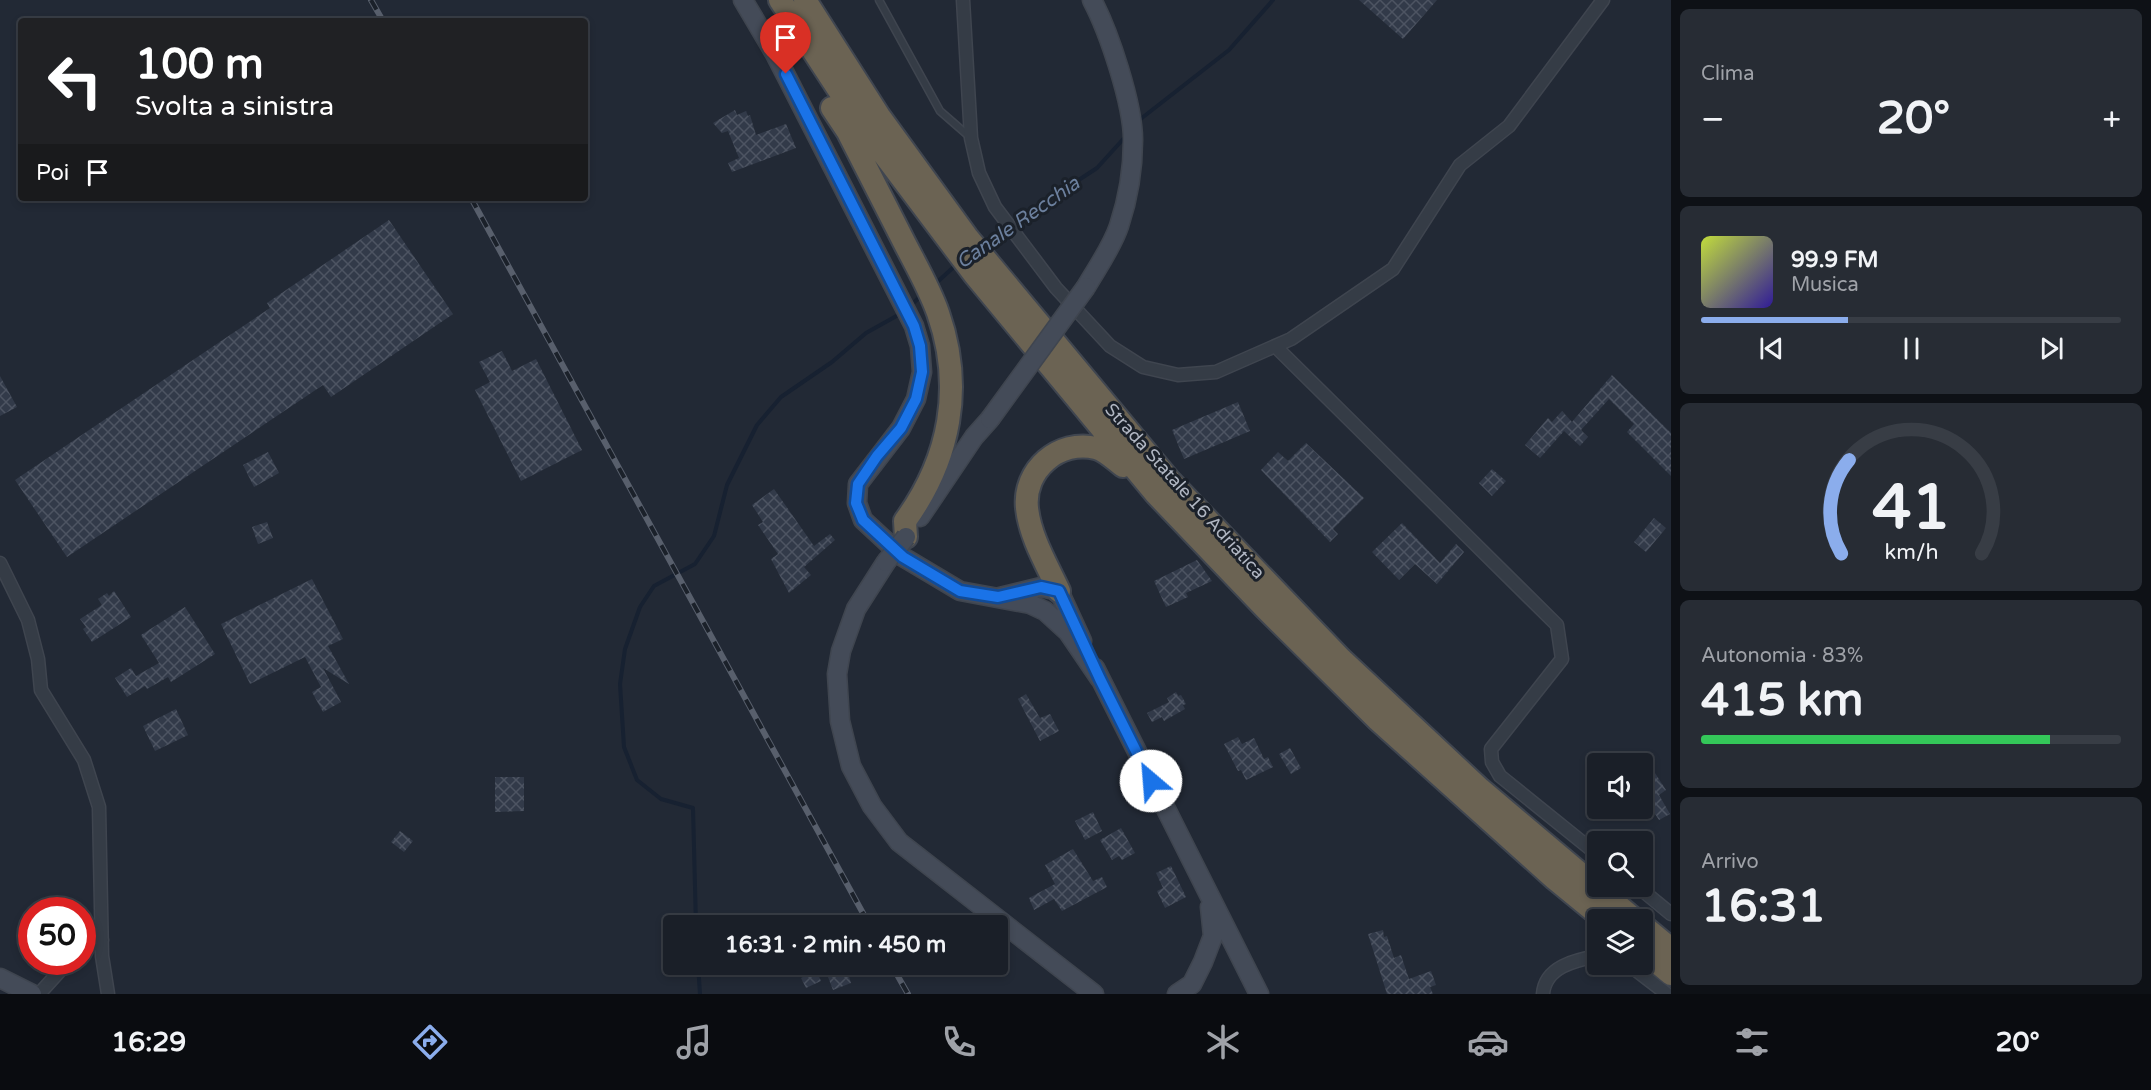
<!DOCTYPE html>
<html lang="it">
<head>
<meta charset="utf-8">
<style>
  body { margin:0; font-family:"Varela Round",sans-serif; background:#272c34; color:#f1f3f6; height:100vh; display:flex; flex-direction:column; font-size:22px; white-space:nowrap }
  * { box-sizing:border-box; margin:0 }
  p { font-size:20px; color:#9fa2a8 }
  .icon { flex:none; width:33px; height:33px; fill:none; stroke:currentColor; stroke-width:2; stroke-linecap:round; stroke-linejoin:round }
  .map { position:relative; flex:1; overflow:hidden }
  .sheet { display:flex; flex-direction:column; gap:9px; padding:9px; background:#0e1116; width:480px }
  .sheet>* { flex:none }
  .hud { position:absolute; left:18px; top:18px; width:570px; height:183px; border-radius:6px; box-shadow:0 3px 9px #0003,0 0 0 2px #383d45; background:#202124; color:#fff; overflow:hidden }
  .tools { position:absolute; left:1587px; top:753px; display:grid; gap:12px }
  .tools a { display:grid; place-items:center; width:66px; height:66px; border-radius:6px; background:#1a1f28; box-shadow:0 3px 9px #0003,0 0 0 2px #383d45; font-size:30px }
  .speed { position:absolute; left:18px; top:897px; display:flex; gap:12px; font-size:30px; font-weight:700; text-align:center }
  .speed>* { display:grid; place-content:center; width:78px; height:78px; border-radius:50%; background:#1a1f28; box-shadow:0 3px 9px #0003,0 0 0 2px #383d45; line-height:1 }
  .speed .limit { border:9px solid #d22; background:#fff; color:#111 }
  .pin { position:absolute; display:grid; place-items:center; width:51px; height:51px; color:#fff; margin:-62px -26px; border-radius:50% 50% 50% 0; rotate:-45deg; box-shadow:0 0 6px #0007 }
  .pin .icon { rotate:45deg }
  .me { position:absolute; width:66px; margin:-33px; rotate:333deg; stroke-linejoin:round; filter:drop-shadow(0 0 4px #0008) }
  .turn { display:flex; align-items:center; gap:21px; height:126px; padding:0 18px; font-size:27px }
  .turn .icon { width:78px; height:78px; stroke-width:2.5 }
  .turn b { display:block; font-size:42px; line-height:51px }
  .then { display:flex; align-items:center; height:57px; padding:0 18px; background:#0003; gap:12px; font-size:22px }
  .big { font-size:45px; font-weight:700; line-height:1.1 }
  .sheet .card { flex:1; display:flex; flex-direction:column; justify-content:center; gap:9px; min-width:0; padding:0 21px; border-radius:9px; background:#272c34 }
  .sheet .dial { align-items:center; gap:0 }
  .dial svg { height:156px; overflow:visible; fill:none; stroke:#383d45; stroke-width:7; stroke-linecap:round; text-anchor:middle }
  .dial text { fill:#f1f3f6; stroke:none }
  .song { display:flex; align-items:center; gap:18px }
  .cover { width:72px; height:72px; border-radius:9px; background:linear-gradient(135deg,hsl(70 70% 55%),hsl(250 70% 35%)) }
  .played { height:6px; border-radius:3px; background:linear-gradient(90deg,#8badec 35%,#383d45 35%) }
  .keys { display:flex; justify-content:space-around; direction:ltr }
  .heat { display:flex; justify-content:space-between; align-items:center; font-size:33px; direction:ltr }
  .charge { height:9px; border-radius:4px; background:linear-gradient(90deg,#34c759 83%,#383d45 0) }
  .trip { position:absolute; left:663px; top:915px; width:345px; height:60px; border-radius:6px; background:#1a1f28; box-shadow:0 3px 9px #0003,0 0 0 2px #383d45; font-weight:700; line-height:60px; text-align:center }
  .tabs { display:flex; height:96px; justify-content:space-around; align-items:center; background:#0a0c10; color:#9fa2a8 }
  .tabs .icon { width:42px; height:42px }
  .tabs .selected { color:#8badec }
  .tabs b { font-size:27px; color:#f1f3f6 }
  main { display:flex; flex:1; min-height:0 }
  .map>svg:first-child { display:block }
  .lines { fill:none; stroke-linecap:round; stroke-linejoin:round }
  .stream { stroke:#172131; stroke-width:4 }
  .building { fill:url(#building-cross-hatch) }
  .lane-casing { stroke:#3f454f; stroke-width:9 }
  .street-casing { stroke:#3f454f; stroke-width:15 }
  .secondary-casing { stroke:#3f454f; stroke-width:21 }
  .highway-casing { stroke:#404650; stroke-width:26 }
  .lane { stroke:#353c46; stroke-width:6 }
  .street { stroke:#353c46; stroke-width:12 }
  .secondary { stroke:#444b58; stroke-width:18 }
  .highway { stroke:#6b6353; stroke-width:22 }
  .rail-casing { stroke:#585f6c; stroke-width:6 }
  .rail { stroke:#1b212a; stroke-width:4; stroke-dasharray:11; stroke-linecap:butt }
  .secondary-bridge-casing { stroke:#3f454f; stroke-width:21; stroke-linecap:butt }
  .secondary-bridge { stroke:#444b58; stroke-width:18 }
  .route-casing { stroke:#114b97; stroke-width:15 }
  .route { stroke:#1a73e8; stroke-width:10 }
  .labels { text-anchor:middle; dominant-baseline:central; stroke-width:6; stroke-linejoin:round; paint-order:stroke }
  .street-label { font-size:18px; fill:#b0b6c2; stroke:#1b212a }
  .water-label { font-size:20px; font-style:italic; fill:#6c809e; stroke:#1b212a }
</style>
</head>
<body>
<main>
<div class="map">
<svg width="1671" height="994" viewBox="0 0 1671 994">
  <defs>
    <pattern id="building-cross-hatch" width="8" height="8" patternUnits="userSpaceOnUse" patternTransform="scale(1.5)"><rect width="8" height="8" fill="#323a49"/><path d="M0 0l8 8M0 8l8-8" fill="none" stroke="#4d5462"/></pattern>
  </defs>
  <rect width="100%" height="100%" fill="#222935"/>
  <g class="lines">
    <path class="stream" d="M1138,121L1229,50L1273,0
      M981,244L1097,168L1126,136
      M934,285L957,264
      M909,307L923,294
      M696,926L693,808L661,799L637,780L624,747L620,684L625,649L640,607L654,586L695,564L714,536L727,485L757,425L781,397L832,362L866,333L900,314
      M698,964L700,994"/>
  </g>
  <path class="building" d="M1359,0H1437L1403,39Z
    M735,110L737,115L746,111L748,116L750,115L756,135L786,124L796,148L732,172L728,163L739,158L728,131L722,133L713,123Z
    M389,220L453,314L331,397L323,385L67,557L15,480L270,308L267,303Z
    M502,351L512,371L536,359L582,450L521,481L475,390L490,382L479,362Z
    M1612,375L1671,433V476L1627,432L1634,424L1609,399L1581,430L1588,437L1580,446L1564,431L1540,458L1525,445L1548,418L1552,422L1562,411L1572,422Z
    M0,376L17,407L0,416Z
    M1238,402L1250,431L1184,459L1172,430Z
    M1306,443L1364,498L1333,529L1338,534L1330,542L1261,470L1278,452L1288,461Z
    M268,452L279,473L254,487L243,465Z
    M1492,469L1506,481L1492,496L1479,483Z
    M774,489L814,546L830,534L835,540L804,567L811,575L789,593L771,559L778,554L758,525L763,522L752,505Z
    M1654,518L1666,528L1646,552L1634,542Z
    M267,522L273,538L258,544L252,527Z
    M1402,523L1440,563L1456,544L1464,552L1437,584L1415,564L1399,580L1372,552Z
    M1197,560L1212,581L1186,593L1188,597L1166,607L1154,581Z
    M312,579L343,639L328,646L349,684L323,668L341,702L323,712L312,692L321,687L305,657L250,684L221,624Z
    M114,591L131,617L92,642L83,629L86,627L80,619L102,605L98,599L107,593L109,596Z
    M185,607L215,654L171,682L168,677L147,689L145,686L127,697L115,678L131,668L136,676L159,663L141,635Z
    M1176,692L1178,696L1181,695L1186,704L1183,705L1185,709L1164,721L1162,717L1152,722L1147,713L1169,702L1167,698Z
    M1026,694L1040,718L1050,714L1059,731L1040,741L1018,699Z
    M176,709L188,735L155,751L143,726Z
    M1238,737L1242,744L1254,738L1264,759L1268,757L1273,767L1246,780L1241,770L1238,771L1224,744Z
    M1290,748L1301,768L1291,774L1279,754Z
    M1655,773L1666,790L1659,795L1670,814L1659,820L1642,794V781Z
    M495,777H524V811L495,812Z
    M1093,812L1102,831L1085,840L1075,821Z
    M1121,828L1135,853L1122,860L1119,856L1112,860L1100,840Z
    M400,831L413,841L404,852L391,842Z
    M1073,849L1093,881L1102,877L1107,887L1062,911L1054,899L1034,910L1029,898L1055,884L1045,865Z
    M1171,866L1186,897L1165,908L1157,891L1163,888L1156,873Z
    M1383,930L1384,937L1387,936L1394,958L1401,955L1409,979L1431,971L1436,985L1430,987L1433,994H1387L1368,934Z
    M816,970L821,981L806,988L801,978Z
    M847,970L851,983L833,990L828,977Z"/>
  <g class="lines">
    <defs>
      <path id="lane" d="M879,0L940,111L971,138"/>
      <path id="street" d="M963,0L971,138L979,173L995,207L1056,288L1110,346L1143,367L1178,375L1216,372L1291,339L1393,269L1460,165L1509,126L1603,0
        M1276,347L1557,625L1562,659L1491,749L1492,762L1500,776L1598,855
        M0,563L28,620L38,659L41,690L84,760L99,807L102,956L108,994
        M1637,886L1671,914
        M82,950L102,940
        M1628,964L1667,994
        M39,994L68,962
        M1543,994C1545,967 1575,960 1598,956"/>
      <path id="secondary" d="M743,0L775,54L914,326L920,346L922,372L916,399L901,428L858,484L857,503L863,520L903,557L960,591L1030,604L1045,611L1068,632L1100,679
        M1086,287C1097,268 1112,247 1119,226C1128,199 1133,169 1133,140C1133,104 1109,32 1092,0
        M920,517L974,437L990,419
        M886,562L856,609L841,651L837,674L840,721L851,766L872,806L899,842L1094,994
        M1059,591L1082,641
        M1000,597L1041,587L1059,591
        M1095,668L1259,994
        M0,978L32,994
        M1177,994L1192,984L1203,962L1213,936L1210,907"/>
      <path id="highway" d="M780,0L861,124L974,274L1156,494L1265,608L1377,719L1555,879L1605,920
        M805,0L879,116L967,237L1170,481L1341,659L1480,789L1635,920
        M832,108L848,132C866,167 884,203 902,238C914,262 929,287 938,313C964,387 950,459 905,521L906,537
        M1059,591C1047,565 1030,537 1027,508C1023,470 1059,439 1096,448C1105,450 1115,460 1123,466
        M1642,925L1671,949
        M1642,950L1671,974"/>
    </defs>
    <use href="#lane" class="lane-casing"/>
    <use href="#street" class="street-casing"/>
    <use href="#secondary" class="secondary-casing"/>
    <use href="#highway" class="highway-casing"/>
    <use href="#lane" class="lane"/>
    <use href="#street" class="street"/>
    <use href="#secondary" class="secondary"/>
    <use href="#highway" class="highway"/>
    <defs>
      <path id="rail" d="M371,0L383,21
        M471,198L870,926
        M891,964L908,994"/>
    </defs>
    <use href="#rail" class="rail-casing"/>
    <use href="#rail" class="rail"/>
    <defs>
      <path id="secondary-bridge" d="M990,419L1086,287
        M886,562L906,537"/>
    </defs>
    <use href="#secondary-bridge" class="secondary-bridge-casing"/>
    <use href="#secondary-bridge" class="secondary-bridge"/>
  </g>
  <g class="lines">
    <defs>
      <path id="route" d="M786,74L914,326L920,346L922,372L916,399L901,428L877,456L858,484L856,503L863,520L903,557L960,591L998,597L1041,587L1059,591L1100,679L1151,781"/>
    </defs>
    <use href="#route" class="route-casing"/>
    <use href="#route" class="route"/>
  </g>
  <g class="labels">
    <g class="street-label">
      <text transform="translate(1185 491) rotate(48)">Strada Statale 16 Adriatica</text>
    </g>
    <g class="water-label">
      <text transform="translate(1018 223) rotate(-35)">Canale Recchia</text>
    </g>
  </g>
</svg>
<div class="tools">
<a><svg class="icon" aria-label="sound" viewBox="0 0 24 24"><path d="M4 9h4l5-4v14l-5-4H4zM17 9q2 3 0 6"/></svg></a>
<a><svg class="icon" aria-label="search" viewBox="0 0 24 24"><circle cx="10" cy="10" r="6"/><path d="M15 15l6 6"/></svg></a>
<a><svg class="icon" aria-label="layers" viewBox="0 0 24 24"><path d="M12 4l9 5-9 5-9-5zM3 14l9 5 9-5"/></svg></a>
</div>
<div class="speed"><div class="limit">50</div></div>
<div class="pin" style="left:786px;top:74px;background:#d93025"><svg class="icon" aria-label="arrive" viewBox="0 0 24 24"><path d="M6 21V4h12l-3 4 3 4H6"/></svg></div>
<svg class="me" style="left:1151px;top:781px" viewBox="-20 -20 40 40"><circle r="19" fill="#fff"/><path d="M0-13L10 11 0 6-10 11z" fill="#1a73e8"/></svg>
<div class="trip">16:31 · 2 min · 450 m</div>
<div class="hud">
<div class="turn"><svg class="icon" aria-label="left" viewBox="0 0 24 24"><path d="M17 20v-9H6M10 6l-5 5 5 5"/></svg><div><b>100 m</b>Svolta a sinistra</div></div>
<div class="then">Poi<svg class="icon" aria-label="arrive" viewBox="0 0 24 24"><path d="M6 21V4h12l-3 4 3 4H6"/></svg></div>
</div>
</div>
<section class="sheet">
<div class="card"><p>Clima</p>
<div class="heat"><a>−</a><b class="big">20°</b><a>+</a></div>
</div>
<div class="card">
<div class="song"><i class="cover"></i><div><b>99.9 FM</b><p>Musica</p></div></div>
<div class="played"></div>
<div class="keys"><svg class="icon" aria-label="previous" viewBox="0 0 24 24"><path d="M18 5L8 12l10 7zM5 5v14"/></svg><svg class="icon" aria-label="pause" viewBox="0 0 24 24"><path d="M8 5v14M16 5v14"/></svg><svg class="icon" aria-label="next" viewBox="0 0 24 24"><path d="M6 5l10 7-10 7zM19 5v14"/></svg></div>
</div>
<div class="card dial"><svg viewBox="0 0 100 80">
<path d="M14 69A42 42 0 1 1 86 69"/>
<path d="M14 69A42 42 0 0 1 18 21" stroke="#8badec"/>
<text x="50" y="56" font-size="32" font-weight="700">41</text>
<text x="50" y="72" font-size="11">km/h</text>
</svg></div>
<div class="card"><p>Autonomia · 83%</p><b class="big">415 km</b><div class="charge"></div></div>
<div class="card"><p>Arrivo</p><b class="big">16:31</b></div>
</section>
</main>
<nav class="tabs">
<b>16:29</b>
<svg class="icon selected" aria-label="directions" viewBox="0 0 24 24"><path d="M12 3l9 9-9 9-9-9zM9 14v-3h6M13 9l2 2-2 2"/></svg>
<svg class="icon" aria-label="music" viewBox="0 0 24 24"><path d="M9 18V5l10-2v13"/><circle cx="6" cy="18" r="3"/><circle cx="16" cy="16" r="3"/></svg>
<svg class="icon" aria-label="phone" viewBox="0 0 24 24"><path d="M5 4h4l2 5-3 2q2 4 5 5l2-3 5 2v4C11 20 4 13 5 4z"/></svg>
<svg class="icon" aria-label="climate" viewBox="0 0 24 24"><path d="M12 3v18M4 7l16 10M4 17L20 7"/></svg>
<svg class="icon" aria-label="car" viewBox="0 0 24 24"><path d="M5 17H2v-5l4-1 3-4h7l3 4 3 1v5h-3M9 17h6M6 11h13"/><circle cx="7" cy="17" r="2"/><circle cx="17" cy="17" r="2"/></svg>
<svg class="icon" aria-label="filters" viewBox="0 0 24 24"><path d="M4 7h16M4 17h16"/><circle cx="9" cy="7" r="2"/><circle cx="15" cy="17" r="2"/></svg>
<b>20°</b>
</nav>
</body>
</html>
